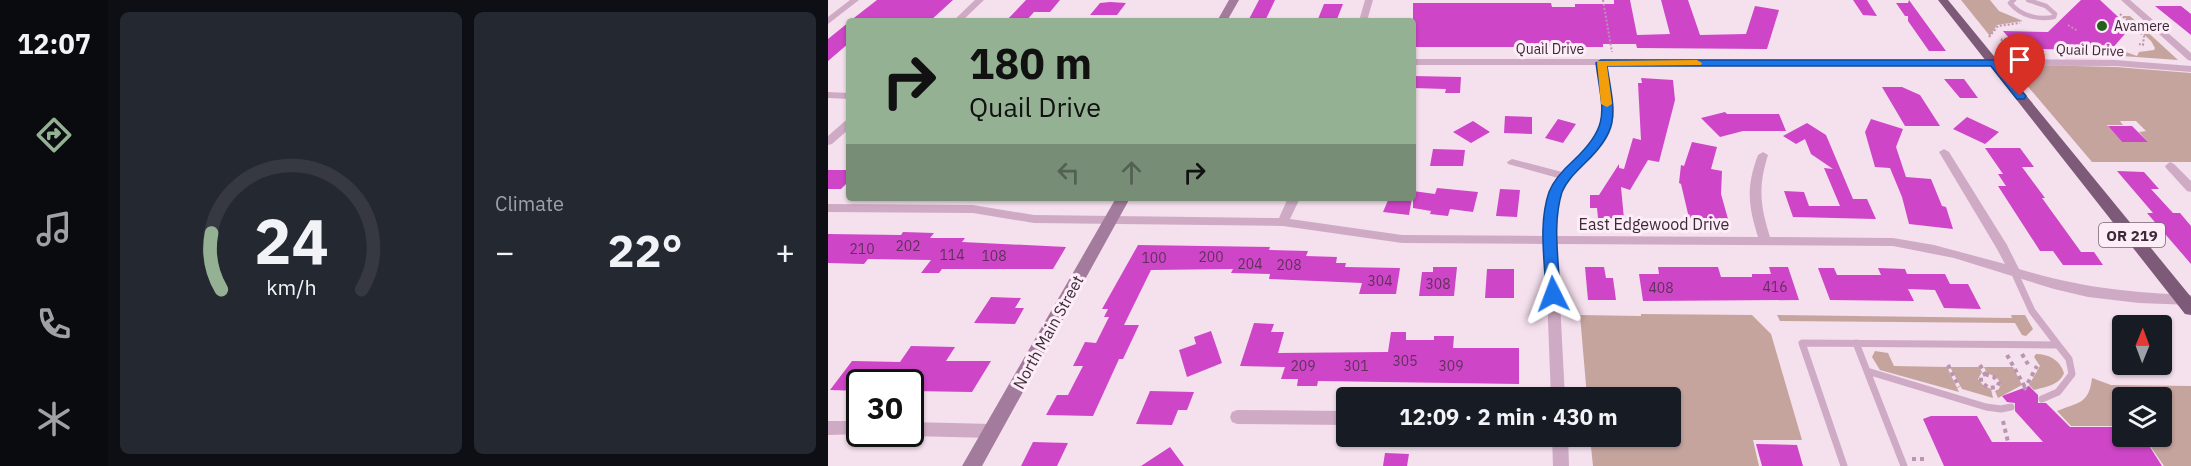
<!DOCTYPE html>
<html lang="en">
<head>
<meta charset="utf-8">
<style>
  body { margin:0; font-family:"IBM Plex Sans",sans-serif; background:#242831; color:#f1f3f6; height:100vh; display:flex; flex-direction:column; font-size:22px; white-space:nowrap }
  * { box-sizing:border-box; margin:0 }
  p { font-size:20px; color:#9ea1a6 }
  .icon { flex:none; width:33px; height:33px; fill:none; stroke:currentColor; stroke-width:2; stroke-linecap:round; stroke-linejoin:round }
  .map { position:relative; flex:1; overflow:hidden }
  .side { display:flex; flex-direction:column; gap:12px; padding:12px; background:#0d0f14; width:720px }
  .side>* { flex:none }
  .top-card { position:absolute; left:18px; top:18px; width:570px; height:183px; border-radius:6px; box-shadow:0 2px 4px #0004; background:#95b194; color:#111; overflow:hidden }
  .needle { width:39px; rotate:1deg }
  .fabs { position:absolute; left:1284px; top:315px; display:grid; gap:12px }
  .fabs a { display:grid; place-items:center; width:60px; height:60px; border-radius:6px; background:#171b24; box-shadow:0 2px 4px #0004; font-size:30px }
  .speed { position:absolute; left:18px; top:369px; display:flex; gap:12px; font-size:30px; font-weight:700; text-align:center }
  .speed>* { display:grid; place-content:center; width:78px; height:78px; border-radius:50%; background:#171b24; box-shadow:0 2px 4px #0004; line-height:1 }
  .speed .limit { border:3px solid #111; border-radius:9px; background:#fff; color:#111 }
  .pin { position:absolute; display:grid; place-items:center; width:51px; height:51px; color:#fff; margin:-62px -26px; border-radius:50% 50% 50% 0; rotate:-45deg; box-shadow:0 0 6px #0007 }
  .pin .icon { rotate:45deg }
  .me { position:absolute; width:66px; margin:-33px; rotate:357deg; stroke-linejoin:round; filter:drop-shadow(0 0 4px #0008) }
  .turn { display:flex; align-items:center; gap:21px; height:126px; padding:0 24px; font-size:27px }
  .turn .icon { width:78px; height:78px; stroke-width:2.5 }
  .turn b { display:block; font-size:42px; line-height:51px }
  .lanes { display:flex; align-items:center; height:57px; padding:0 24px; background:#0003; justify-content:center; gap:30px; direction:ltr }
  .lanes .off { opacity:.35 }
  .big { font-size:45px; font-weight:800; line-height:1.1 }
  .side .widget { flex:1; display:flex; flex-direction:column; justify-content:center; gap:9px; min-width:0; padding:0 21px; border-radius:9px; background:#242831 }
  .side .dial { align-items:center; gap:0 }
  .dial svg { height:156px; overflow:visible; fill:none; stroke:#363941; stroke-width:7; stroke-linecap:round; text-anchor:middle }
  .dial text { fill:#f1f3f6; stroke:none }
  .heat { display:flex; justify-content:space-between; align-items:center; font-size:33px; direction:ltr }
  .side .tiles { flex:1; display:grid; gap:12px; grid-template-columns:repeat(2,1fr) }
  .trip { position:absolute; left:508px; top:387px; width:345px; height:60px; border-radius:6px; background:#171b24; box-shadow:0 2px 4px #0004; font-weight:800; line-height:60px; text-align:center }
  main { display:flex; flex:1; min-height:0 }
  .tab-bar { display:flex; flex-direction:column; width:108px; justify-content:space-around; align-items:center; background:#090b0e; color:#9ea1a6 }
  .tab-bar .icon { width:42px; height:42px }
  .tab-bar .active { color:#95b194 }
  .tab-bar b { font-size:27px; color:#f1f3f6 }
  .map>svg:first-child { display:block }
  .green { fill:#c6a49e; fill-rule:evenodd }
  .building { fill:#ce45c7 }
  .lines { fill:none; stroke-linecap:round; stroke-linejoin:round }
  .path-far1 { stroke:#bb94b2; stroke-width:2; stroke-dasharray:2 2; stroke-linecap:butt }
  .path { stroke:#bb94b2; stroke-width:4; stroke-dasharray:4 4; stroke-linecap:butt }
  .lane-far2 { stroke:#cfaac5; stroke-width:4.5 }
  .lane-far1 { stroke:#cfaac5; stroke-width:6 }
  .lane { stroke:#cfaac5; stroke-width:7 }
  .street { fill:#cfaac5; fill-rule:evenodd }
  .secondary { fill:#a37b9c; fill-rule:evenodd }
  .primary { fill:#7e5a79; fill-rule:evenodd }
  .route { fill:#1a73e8; stroke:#114b97; stroke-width:1.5 }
  .slow { fill:#f59e0b }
  .poi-dot { fill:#25611c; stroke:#fcedf7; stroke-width:2 }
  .labels { text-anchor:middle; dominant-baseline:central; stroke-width:6; stroke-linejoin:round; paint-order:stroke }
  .far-poi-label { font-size:14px; fill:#3c2a3a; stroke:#fcedf7; text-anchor:start }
  .far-street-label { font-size:14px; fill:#3c2a3a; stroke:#fcedf7 }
  .number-label { font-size:14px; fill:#60315d }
  .shield { fill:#fcedf7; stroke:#766473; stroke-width:1.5 }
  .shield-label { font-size:15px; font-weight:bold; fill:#3c2a3a }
  .street-label { font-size:16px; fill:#3c2a3a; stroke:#fcedf7 }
</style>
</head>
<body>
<main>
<nav class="tab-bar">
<b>12:07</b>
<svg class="icon active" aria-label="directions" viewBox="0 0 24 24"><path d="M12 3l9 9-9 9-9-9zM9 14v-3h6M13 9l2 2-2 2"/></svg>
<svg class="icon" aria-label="music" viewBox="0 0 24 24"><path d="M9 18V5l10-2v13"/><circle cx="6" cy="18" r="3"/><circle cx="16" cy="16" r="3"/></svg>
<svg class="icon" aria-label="phone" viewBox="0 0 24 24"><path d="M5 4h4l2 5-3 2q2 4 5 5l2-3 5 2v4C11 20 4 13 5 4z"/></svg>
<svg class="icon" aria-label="climate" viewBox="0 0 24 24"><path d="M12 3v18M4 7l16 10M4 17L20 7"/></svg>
</nav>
<section class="side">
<div class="tiles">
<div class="widget dial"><svg viewBox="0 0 100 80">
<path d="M14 69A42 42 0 1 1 86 69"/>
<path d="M14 69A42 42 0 0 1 9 40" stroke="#95b194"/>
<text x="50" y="56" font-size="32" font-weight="700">24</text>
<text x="50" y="72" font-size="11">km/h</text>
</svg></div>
<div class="widget"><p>Climate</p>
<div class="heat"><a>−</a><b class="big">22°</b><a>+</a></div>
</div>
</div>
</section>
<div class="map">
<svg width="1363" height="466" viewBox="0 0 1363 466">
  <rect width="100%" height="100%" fill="#f5e0ee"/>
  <path class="green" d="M1133,0H1162L1171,11L1195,21L1169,25L1162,36Z
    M1295,16H1302L1350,60L1294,56L1298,52L1309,56L1311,52L1326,50L1327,48L1323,41Z
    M1200,65L1288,67L1363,73V162H1264L1185,69L1187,67ZM1292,121H1308L1318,131L1311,132L1320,142H1294L1279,125H1295Z
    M813,314L924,315L943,334L974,440H925L931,466H765L762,437L843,436V398L759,397L752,315L813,316Z
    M949,315L1184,318L1183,315H1197L1205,329L1198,336L1194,335L1187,323L952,321Z
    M1047,351L1060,353L1066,366L1119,367L1131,392L1052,370L1044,357Z
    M1208,354C1221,354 1232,360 1236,373C1232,385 1217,387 1206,390L1201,385L1212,366L1206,357Z
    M1122,367H1151L1154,372L1150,379L1155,385L1163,389L1165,398L1134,389Z
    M1156,367H1185L1194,385L1170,398L1167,391L1171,389L1173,383L1168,377L1159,373Z
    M1264,378L1283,385L1363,386V466H1336L1316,437L1334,436V398H1294V426H1243L1229,411C1251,402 1261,404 1264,378Z"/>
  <path class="building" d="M49,0H125L102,21H22Z
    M198,0H232L222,12H206L198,21H178Z
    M431,0H447L437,21H420Z
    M786,0H802L809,35L842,34L833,0H860L872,35L918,34L927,6L951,10L939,49L809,48L808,44H775V47H585V3H723L724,7H747V4H786Z
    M1025,0H1039L1049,16L1035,15Z
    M1081,0L1086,7L1118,51H1101L1080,21V16H1077L1068,3H1080Z
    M1253,0H1272L1302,28L1283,50L1195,49L1188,46L1175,31L1220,32Z
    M282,2L298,3L289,15H262L272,3Z
    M496,4H515L509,19H490Z
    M1327,6H1353L1363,14V35Z
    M21,22V43L0,61V39Z
    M585,76L633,77L632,93H617L618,89L585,88Z
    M813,78L845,80L847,100L831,162L820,160L802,190L793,187L796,219L770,218L769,208H762V195H771L791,164V168L796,169L805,138L813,140L810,83H814Z
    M1116,79H1136L1150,98H1132Z
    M1054,87H1074L1092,95L1112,126H1077Z
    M897,112L899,114H951L958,131H915L892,137L873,118Z
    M677,116L704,117V134L676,133Z
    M1139,117L1171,132L1157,144L1125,129Z
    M730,119L748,124L735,143L717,138Z
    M1043,119L1075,129L1068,147L1078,177L1103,179L1114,206L1118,207L1125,229L1081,224L1074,197L1062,168L1047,167L1037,132Z
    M645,121L662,132L643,143L625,132Z
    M979,123L998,135L1025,199H1039L1048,219L965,217L956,191L976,192L981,206H1012L996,168L1005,169L983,154L977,139L968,144L955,136Z
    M1280,126H1304L1320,142H1294Z
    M864,142L889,147L883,169L894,171L893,194L900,219L861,218L853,184L851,183L853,165L856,166Z
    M1157,148H1192L1206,167H1194L1217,198H1214L1253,252H1266L1275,265H1235L1225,251H1212L1170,186H1178L1170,174H1175Z
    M605,149L637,150L635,166H602Z
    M0,170H21V181L13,189H0Z
    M1289,171L1316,172L1331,189H1323L1345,213H1352L1363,226V264L1319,213H1325Z
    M609,188L650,192L645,212L622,209L620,216L602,214L603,211L585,208V191L607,194Z
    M672,189L692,190L689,217L668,216Z
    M561,198H584L581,215L555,212Z
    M75,232L106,233L102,238H137L134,242L238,247L225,269H114L111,273H93L103,260L40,259L36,264L0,263V234L73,235Z
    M310,245L442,247L441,250L480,251L478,256L509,257L508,263H518L517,267L572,268L568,294H531L534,283L441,279L442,274L403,273L405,269L323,270L296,325H311L295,359H291L265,416L218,415L229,395H240L255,366H245L257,342L268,343L281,317H276L280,309H274Z
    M605,267H629L626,296H591L594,272H605Z
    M757,267H776L778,278H785L788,300H760Z
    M830,267H890L893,277H924V274H943L941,267H960L971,300L815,301L811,274H831Z
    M990,268H1006L1009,275H1053L1050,268L1077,269L1079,274H1117L1122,284H1140L1153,309L1116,308L1107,290L1080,289L1086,301L1002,300Z
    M659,269H686V298H657Z
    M163,297L193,298L187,308H196L187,324L146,323Z
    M426,323L446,324L443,332H456L450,353L560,352L563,332H578V340H606V336H626L625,348H691V384L490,381L489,386H469L470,379H453L457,367L412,366Z
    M383,331L394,363L359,377L351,350L368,344L366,337Z
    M83,346L127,347L118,361H163L144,392L82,391L83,379H47L44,382H32V391L2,390L24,361L72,362Z
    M1201,386L1210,395V403H1218L1242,427H1294V436H1315L1334,466H1116L1095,419L1103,416H1149L1164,442H1215L1187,411V403L1179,402L1174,396Z
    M322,391L366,392L359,410H350L344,425L308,424Z
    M205,442L240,443L229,466H193Z
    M928,444L969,445L975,466H934Z
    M342,447L356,466H313Z
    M557,453L581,454L579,466H555Z"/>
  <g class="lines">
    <path class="path-far1" d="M775,0L784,52
      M1292,14L1316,36L1315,45L1311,44
      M1240,25L1250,31
      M1161,37L1170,26L1192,23
      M1181,40L1195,50
      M1182,40L1174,39L1173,42L1185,51
      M1194,51H1217"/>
    <path class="path" d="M1194,354L1201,366
      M1179,355L1197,387
      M1120,365L1131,387
      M1152,365L1157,374
      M1157,374L1166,377L1171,383L1169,387L1161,388L1153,382V376Z
      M1196,390L1209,366
      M1175,421L1180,442
      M1084,459H1100"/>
    <path class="lane-far2" d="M1186,0L1182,3C1193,16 1210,20 1226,17L1227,14L1218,6L1200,0"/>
    <path class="lane-far1" d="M1186,271L1189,277"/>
    <path class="lane" d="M1028,343L1076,466
      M1039,371L1158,407L1173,409L1183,407
      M1214,399L1230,392L1244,374L1241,359L1230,345
      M1016,466L974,343L1230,345L1204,311L1188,276"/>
    <path class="street" d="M22,0H31L0,24V17Z
      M147,0H156L134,21H125Z
      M537,0H545L539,21H531Z
      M1293,0H1302L1363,53V61L1360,60Z
      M585,59H1183L1287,60L1363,66V72L1287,66L778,65C781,84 790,110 783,129C776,151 754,160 741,178C730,192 728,218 729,236L930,237C920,205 918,187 930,155L935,152L940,155C930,187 932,205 942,237L1065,238L1106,245L1177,264L1169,249L1111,152L1116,149L1121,152L1179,245L1191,269C1250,287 1302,293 1363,295V305L1311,303L1260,297L1226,289L1126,258L1065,246L729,244L737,398H723L717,244L574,243L455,226L206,223L145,213L0,212V204L145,205L206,215L451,218L460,198H472L462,219L574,235L717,236C716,216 720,196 730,178L680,164L679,162L684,159L734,172C744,163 757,153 765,143C781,120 772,91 769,65H585Z
      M0,92L21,93V99L0,98Z
      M21,120V129L4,144L0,145V136L17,121Z
      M1342,162L1346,164L1363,181V192L1359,191L1338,168L1337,166Z
      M409,410L519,411V425L409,424L404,422L402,417L404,412Z
      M0,421H32V434H35L0,435Z
      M82,422L164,424L169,426L172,431L169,436L164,438L82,436L77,434H82Z
      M724,436H740L741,466H725Z"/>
    <path class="secondary" d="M401,0H411L399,21H389Z
      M288,198H302L154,466H134Z"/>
    <path class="primary" d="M1110,0H1120L1363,297V315L1357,314Z"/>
  </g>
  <path class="route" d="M773,60H1166L1169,61L1198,96L1196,99H1189L1163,66H779C786,112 794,128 757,163C748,172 739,180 734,192C724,224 731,261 732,294L730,298H720L718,294C717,261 710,224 721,192C726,179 736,169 746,160C784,124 774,110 768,63Z"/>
  <path class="slow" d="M869,60L874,63L873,65L779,66L784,104L779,107L773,104L769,61Z"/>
  <circle class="poi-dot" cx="1274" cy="26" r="6"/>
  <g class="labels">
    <g class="far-poi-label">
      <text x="1286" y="26">Avamere</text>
    </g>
    <g class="far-street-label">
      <text x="722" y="49">Quail Drive</text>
      <text transform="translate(1262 50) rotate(2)">Quail Drive</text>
    </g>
    <g class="number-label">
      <text x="80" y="246">202</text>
      <text x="34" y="249">210</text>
      <text x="124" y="255">114</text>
      <text x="166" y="256">108</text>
      <text x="383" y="257">200</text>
      <text x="326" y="258">100</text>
      <text x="422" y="264">204</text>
      <text x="461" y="265">208</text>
      <text x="552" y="281">304</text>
      <text x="610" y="284">308</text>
      <text x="947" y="287">416</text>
      <text x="833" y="288">408</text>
      <text x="577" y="361">305</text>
      <text x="475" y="366">209</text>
      <text x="528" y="366">301</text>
      <text x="623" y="366">309</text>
    </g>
    <rect class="shield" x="1271" y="223" width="66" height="24" rx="4.5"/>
    <g class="shield-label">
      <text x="1304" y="235">OR 219</text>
    </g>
    <g class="street-label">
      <text x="826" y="224">East Edgewood Drive</text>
      <text transform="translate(220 332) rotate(-61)">North Main Street</text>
    </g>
  </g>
</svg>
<div class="fabs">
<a><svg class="needle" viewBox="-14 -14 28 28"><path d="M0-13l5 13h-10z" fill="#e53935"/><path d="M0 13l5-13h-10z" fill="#9ea1a6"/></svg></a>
<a><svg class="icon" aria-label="layers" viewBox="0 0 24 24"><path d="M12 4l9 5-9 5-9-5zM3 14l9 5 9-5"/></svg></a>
</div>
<div class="speed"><div class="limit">30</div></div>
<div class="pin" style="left:1192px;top:96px;background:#d93025"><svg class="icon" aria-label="arrive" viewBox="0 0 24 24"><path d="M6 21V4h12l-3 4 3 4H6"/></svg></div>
<svg class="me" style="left:725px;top:294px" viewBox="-20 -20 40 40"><path d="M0-17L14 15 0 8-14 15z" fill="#1a73e8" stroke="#fff" stroke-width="4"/></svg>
<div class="trip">12:09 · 2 min · 430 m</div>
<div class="top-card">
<div class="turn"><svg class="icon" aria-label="right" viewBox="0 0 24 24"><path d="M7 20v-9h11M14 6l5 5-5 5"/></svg><div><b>180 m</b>Quail Drive</div></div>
<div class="lanes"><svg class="icon off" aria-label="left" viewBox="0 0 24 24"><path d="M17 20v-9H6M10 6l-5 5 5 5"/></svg><svg class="icon off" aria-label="ahead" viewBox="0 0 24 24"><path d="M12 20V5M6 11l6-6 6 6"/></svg><svg class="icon" aria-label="right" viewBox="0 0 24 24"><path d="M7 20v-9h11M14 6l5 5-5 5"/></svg></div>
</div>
</div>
</main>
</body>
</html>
